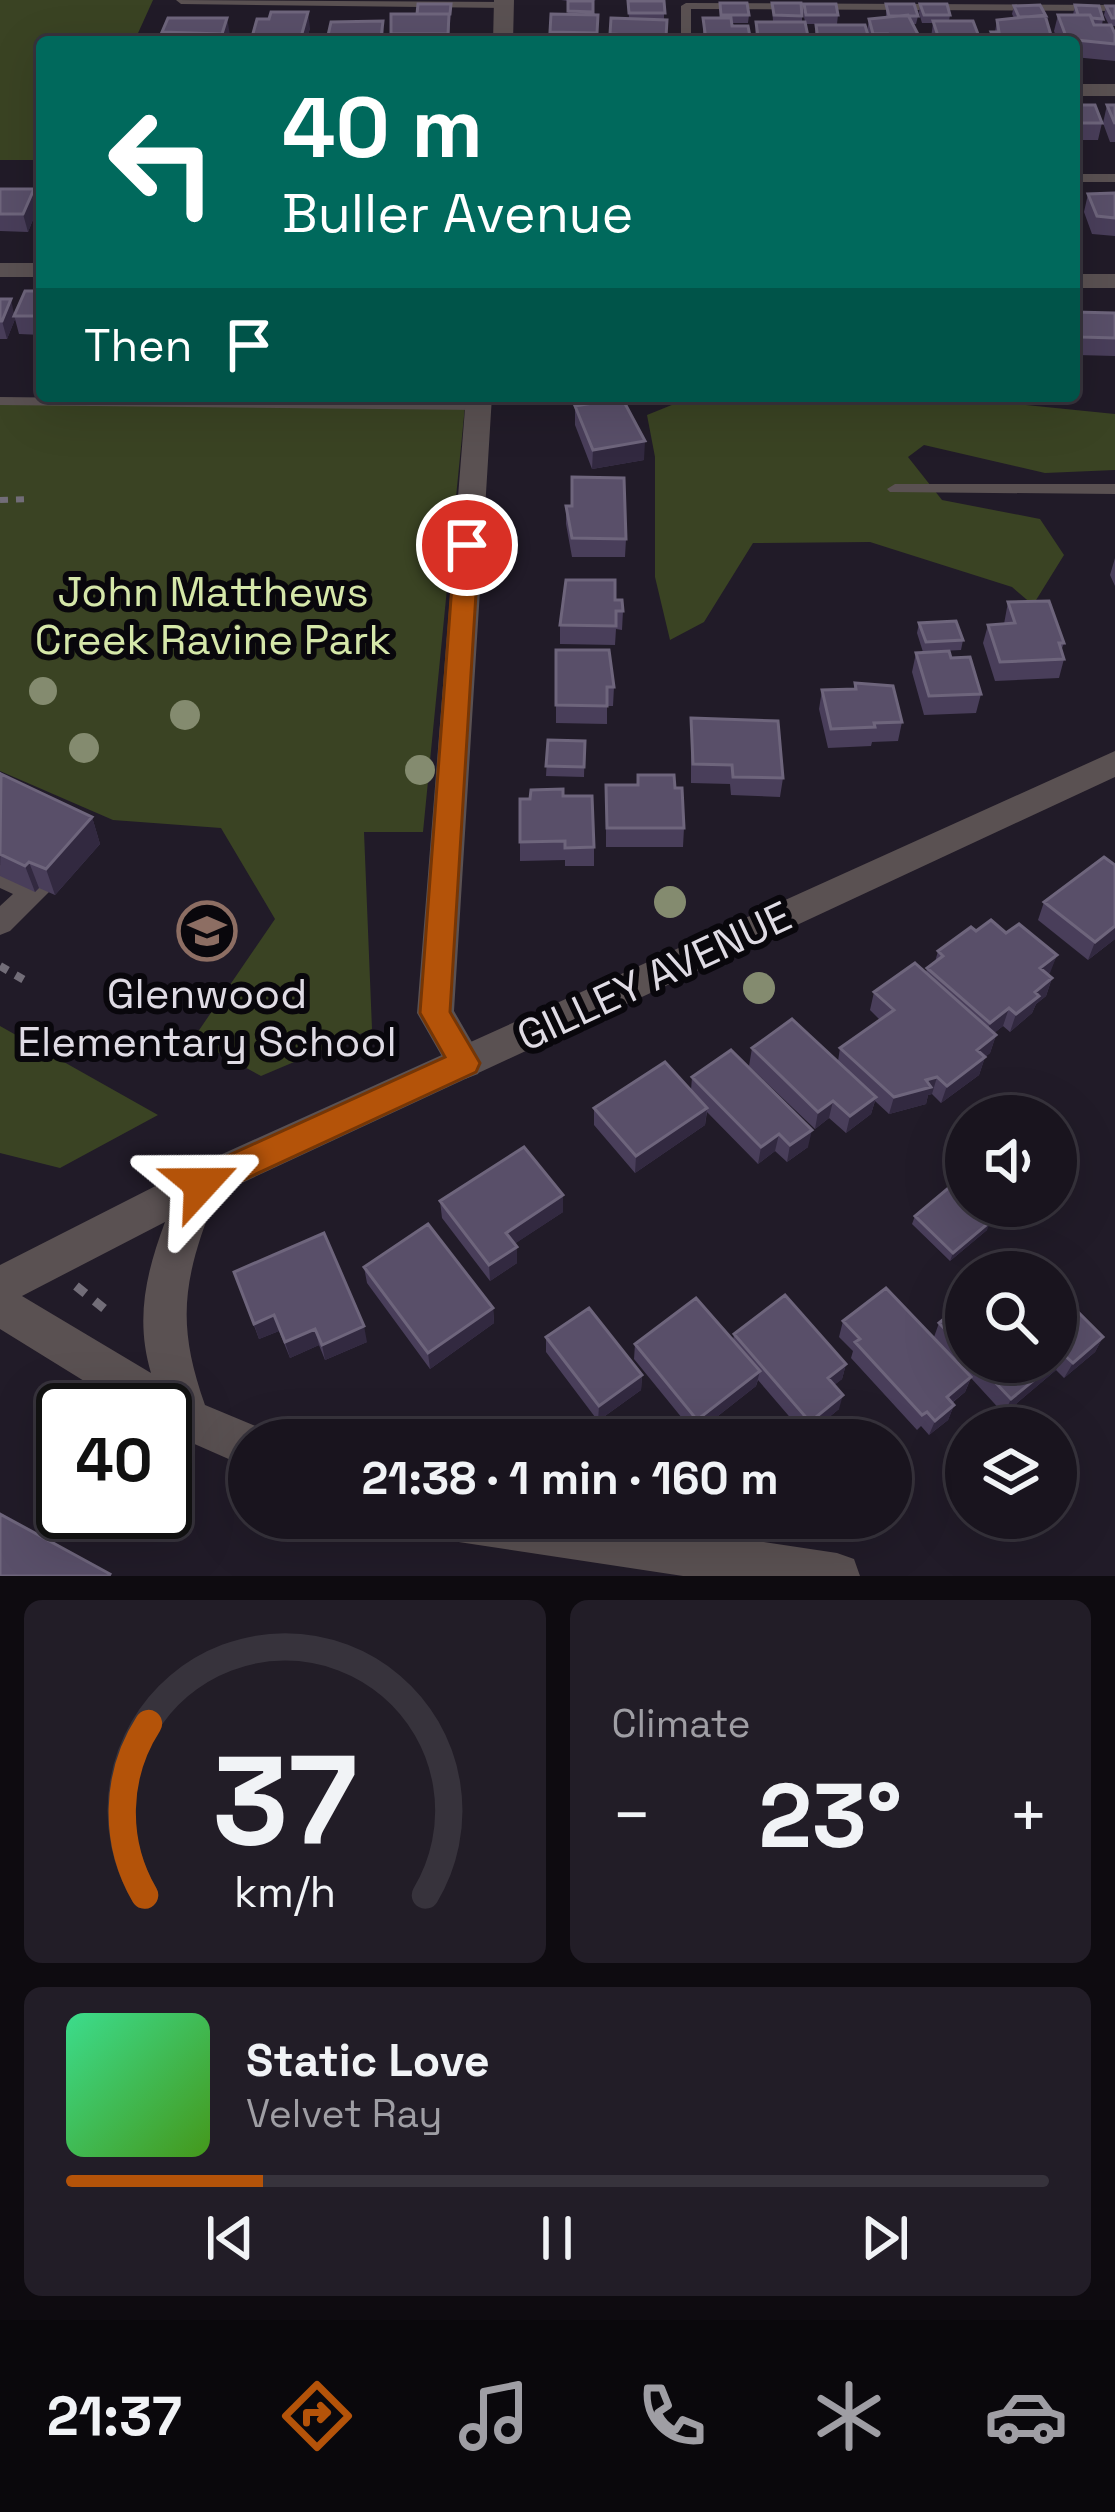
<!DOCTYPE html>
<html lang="en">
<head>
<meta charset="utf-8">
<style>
  body { margin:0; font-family:"Space Grotesk",sans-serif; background:#221d27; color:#f1f3f6; height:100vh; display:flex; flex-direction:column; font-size:45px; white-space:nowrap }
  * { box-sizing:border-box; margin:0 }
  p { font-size:39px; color:#9f9ea4 }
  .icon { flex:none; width:66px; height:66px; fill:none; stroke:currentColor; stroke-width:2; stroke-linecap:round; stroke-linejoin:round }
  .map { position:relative; height:1576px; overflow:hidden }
  .drawer { display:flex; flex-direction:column; gap:24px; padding:24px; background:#0e0b10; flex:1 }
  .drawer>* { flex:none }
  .banner { position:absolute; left:36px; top:36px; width:1044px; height:366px; border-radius:12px; box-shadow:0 12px 48px #0002,0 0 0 3px #37333c; background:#00695c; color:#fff; overflow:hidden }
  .buttons { position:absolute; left:945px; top:1095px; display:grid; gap:24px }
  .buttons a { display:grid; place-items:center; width:132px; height:132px; border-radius:50%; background:#19141e; box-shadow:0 12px 48px #0002,0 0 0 3px #37333c; font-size:60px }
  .speed { position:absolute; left:36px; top:1383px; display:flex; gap:24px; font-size:60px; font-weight:700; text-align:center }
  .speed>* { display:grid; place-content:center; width:156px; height:156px; border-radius:50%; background:#19141e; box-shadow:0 12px 48px #0002,0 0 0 3px #37333c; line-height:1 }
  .speed .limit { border:6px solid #111; border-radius:18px; background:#fff; color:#111 }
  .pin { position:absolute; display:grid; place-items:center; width:102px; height:102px; color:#fff; margin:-51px; border:6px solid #fff; border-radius:50%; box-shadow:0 3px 12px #0007 }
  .me { position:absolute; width:132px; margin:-66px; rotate:66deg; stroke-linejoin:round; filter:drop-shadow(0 0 9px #0008) }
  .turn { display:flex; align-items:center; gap:42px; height:252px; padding:0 48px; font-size:54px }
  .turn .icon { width:156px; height:156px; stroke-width:2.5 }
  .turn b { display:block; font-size:84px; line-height:102px }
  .then { display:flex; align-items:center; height:114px; padding:0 48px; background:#0003; gap:24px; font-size:45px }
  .big { font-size:90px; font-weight:800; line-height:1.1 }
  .drawer .widget { flex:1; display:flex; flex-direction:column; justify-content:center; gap:18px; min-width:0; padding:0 42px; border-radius:18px; background:#221d27 }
  .drawer .dial { align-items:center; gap:0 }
  .dial svg { height:312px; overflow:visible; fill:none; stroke:#37333c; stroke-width:7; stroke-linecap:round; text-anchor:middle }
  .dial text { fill:#f1f3f6; stroke:none }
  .song { display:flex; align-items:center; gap:36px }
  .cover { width:144px; height:144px; border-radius:18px; background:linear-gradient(135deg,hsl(150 70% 55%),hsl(100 70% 35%)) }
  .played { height:12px; border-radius:6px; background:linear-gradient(90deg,#b45309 20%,#37333c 20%) }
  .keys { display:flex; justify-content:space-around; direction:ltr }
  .heat { display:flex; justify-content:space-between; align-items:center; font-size:66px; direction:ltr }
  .drawer .tiles { flex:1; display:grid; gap:24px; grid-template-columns:1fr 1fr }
  .widget:last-child { grid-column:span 2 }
  .trip { position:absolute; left:228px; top:1419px; width:684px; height:120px; border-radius:60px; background:#19141e; box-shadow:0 12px 48px #0002,0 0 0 3px #37333c; font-weight:800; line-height:120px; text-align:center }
  .tabs { display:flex; height:192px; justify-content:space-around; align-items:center; background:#0a080c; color:#9f9ea4 }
  .tabs .icon { width:84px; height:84px }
  .tabs .active { color:#b45309 }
  .tabs b { font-size:54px; color:#f1f3f6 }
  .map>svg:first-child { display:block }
  .green { fill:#3a4323 }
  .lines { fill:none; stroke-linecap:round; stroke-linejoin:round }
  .path-far2 { stroke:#726d78; stroke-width:6; stroke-dasharray:8 8; stroke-linecap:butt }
  .path-far1 { stroke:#726d78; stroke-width:8; stroke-dasharray:9 9; stroke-linecap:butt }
  .path { stroke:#726d78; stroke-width:9; stroke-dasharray:12 12; stroke-linecap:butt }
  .service { fill:#5a5152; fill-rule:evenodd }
  .pedestrian { fill:#5a5152; fill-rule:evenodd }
  .minor { fill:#5a5152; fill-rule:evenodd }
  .tertiary { fill:#5a5152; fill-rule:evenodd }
  .tree { fill:#848b6f }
  .wall { fill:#493e5a }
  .shaded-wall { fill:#322940 }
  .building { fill:#594f69; stroke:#6e657c; stroke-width:3 }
  .route { fill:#b45309; stroke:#753606; stroke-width:3 }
  .labels { text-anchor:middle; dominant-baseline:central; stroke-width:12; stroke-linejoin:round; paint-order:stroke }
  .park-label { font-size:42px; fill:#d5e7a9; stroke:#09070c }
  .street-label { font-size:42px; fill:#dfdbe4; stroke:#09070c }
  .poi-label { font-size:42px; fill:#dfdbe4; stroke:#09070c }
</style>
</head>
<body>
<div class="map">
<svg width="1115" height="1576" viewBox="0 0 1115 1576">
  <rect width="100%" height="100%" fill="#211b28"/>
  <path class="green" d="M0,0H153L134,42H42V160H0Z
    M694,396H935L1115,414V470L1045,473L924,445L908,457L942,500L1040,519L1064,555L1033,605L1012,587L870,542L753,543L704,622L670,640L655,577V457L647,415Z
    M0,401L465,406L423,832H364L372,1029L261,1076L193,1039L275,919L221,828L113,820L0,771Z
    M0,1026L158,1115L60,1168L0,1153Z"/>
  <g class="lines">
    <path class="path-far2" d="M0,500L29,499"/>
    <path class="path-far1" d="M0,966L26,981"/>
    <path class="path" d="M76,1286L112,1315"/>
    <path class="service" d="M176,0L504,2L509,5L504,8L181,4Z
      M686,3L1115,5V11L691,9V42H681V6Z
      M1074,174H1115V182H1074Z
      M0,397L478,402L485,406L478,410L0,405Z
      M895,484H1115V494L890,492L887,489Z"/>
    <path class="pedestrian" d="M0,865L45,884L49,892L10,931L0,935V906L13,894L0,888Z"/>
    <path class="minor" d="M494,0H514L513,42H493Z
      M1074,84H1115V96H1074Z
      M0,263H42V277H0Z
      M1074,274H1115V288H1074Z
      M466,396H492L454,1011L484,1063L478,1074L465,1079L452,1074L417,1013Z"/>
    <path class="tertiary" d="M1115,751V777L216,1195C184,1277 175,1321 205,1405L265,1430L269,1440H249V1468L165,1431V1410H131L0,1329V1265L187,1170ZM165,1222C146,1273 135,1319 151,1373L22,1296Z
      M429,1518H605L837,1553L854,1559L860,1576H683L452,1541L436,1534Z"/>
  </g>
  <g class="tree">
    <circle cx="43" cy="691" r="14"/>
    <circle cx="185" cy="715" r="15"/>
    <circle cx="84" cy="748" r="15"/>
    <circle cx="420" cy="770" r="15"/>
    <circle cx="670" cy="902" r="16"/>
    <circle cx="759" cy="988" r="16"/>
  </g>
  <path class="wall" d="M561,0H596L593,1V15H598L597,42H550V32L568,15V1Z
    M628,1H664V19L667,20L666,42H609L611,18H629Z
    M720,3L749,15L748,23H732L751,42H703V18H720Z
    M772,3L802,16V22H805L803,12L804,4L838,15L837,24H805L809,42H755L756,22H773Z
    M451,4L449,42H392L391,14H417Z
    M886,4L918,16L916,24H913L922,42H814L816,25L867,32L869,19L886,18Z
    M920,4L950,15L949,21L981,42H932L931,38L933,23H922L919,13Z
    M1075,5L1103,19L1102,25H1109L1104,15L1106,6H1115V26H1111L1115,34V61L1074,57V42H1058L1054,31L1058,15H1073Z
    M1014,6L1053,42H989L991,32H995L997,20L1014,18L1012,14Z
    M269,19L310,28L306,42H253L252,37Z
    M383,21L384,42H328L331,22Z
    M162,32L230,35L227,42H164Z
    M1074,105L1102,123L1098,140H1074Z
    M1107,105H1115V142H1110L1103,123Z
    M0,189L38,207L28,232L0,231Z
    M1115,193V236L1092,234L1084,212L1088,194Z
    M42,291V335L19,334L15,319L7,339H0V299L15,314Z
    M1074,312L1115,313V356L1077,355L1074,346Z
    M575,406L644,460L592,469L575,425Z
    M566,506H572L626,539L625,557H572L566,524Z
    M1115,558V586L1110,575Z
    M615,600L623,611L622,630L616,629L615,645L560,644V625Z
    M1008,602L1064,643L1061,651L1064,659L1059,678L995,681L983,643L988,625L1004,624Z
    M919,623L963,640L961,650L923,652L917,633Z
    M556,650L614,687L613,706H607V724L556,723Z
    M916,653L951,658L981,694L976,713L924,715L912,672Z
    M855,683L902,722L898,741L872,742L871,746L828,748L819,709L822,690L854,689Z
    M691,718L783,778L780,797L731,795L730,784L691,783Z
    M548,740L585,741L584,777L546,776Z
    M1,774L92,817L100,844L55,895L39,888L35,892L0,876Z
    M675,788L684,828L683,847H606V803Z
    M563,796L594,847V866H565V860L520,861V799Z
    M1115,865V939L1088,960L1038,920L1044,902Z
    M976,931L1006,933L1057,955L1048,975L1052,978L1046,996L1036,1004L1032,1013L1010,1032L1003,1026L994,1033L996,1035L990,1053L985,1057L979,1075L941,1103L932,1094L928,1095L926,1104L889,1114L875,1101L871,1114L846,1133L829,1118L815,1129L749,1066L752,1048L838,1061L840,1048L880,1020L870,1010L874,992L926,973L927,968L935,962L938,951Z
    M692,1077L808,1147L787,1162L775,1151L758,1164L707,1112L705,1125L635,1173L594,1125V1108L691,1090Z
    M440,1201L563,1212L514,1244L517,1263L490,1281L442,1218Z
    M915,1216L987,1230L950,1261L912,1224Z
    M364,1267L493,1308L494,1323L430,1369L367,1283Z
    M234,1272L367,1342L325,1360L319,1345L290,1358L279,1331L259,1339Z
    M966,1286V1362H1056V1290L1103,1337L1095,1352L1064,1378L1056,1370L1004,1414L971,1378L965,1392L952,1403L954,1405L948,1420L929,1435L921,1426L917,1430L851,1358L853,1351L839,1337L843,1321L934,1337L939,1323L948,1316L946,1313L952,1298Z
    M734,1334L846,1364L842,1379L834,1385L839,1409L806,1436L758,1380L756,1386L695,1434L634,1359L635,1344L733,1341Z
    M546,1337L642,1375L641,1390L598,1421L546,1352Z"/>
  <path class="shaded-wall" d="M308,12L310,28L306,42H302L301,37Z
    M227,18L230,35L227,42H223L222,34Z
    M34,189L38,207L28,232L23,214Z
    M11,299L15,319L7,339L2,321Z
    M645,441L644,460L592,469L593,450Z
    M92,817L100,844L55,895L46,869Z
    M29,862L39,888L35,892L25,866Z
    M1115,926V939L1088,960L1095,942Z
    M1057,955L1050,973L1034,986L1040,968Z
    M1052,978L1046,996L1036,1004L1032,1013L1010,1032L1016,1014L1035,992Z
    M1009,1008L1003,1026L984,1041L990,1023Z
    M996,1035L990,1053L971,1067L977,1050Z
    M985,1057L979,1075L941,1103L947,1086Z
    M937,1077L932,1094L928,1095L926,1104L889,1114L894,1097L926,1080Z
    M876,1097L871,1114L846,1133L850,1116Z
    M833,1101L829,1118L815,1129L818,1112Z
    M707,1108L705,1125L635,1173L636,1156Z
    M812,1130L808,1147L787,1162L790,1145Z
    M779,1134L775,1151L758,1164L761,1147Z
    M563,1195V1212L507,1249L506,1233Z
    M991,1221L987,1230L950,1261L953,1253Z
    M517,1247V1263L490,1281L489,1265Z
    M493,1308L494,1323L430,1369L428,1353Z
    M274,1315L279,1331L259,1339L254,1324Z
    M364,1326L367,1342L325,1360L322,1345Z
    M315,1329L319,1345L290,1358L285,1342Z
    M1103,1337L1095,1352L1064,1378L1073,1363Z
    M1064,1355L1056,1370L1004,1414L1011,1399Z
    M846,1364L842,1379L824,1393L828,1378Z
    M760,1371L756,1386L695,1434L697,1420Z
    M642,1375L641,1390L598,1421L599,1406Z
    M971,1377L965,1392L940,1412L947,1397Z
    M843,1395L839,1409L806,1436L810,1422Z
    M954,1405L948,1420L929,1435L935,1421Z"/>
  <path class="building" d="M568,1H593V12L568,11Z
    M628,1H664L665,13H629Z
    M720,3H747L749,15H721Z
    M772,3H801L802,16L774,15Z
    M418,4H451L450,14H417Z
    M804,4H836L838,15H806Z
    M886,4H914L918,16H889Z
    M920,4H947L950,15H924Z
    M1040,5L1046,16L1019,17L1014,6Z
    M1075,5L1099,6L1103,19L1092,18L1090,15H1078Z
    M1106,6H1115V18H1112Z
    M271,12H308L301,37H252L257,19H269Z
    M391,14H449L448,34H391Z
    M551,14L598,15L597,33L550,32Z
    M908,15L922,42H896L888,34H873L869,19Z
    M1045,15L1053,42L995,41L991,32H999L997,20Z
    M1058,15H1090L1094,25H1111L1115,34V44L1067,39Z
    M168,18H227L222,34L162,32Z
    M611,18L667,20L666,37L610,34Z
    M703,18H731L732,26H748L751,42L706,40Z
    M383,21L381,38L327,40L331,22Z
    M933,21H973L981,42H940Z
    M756,22H805L809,41L758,37Z
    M816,25H865L870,42L818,40Z
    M1074,105H1095L1102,123H1074Z
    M1107,105H1115V124Z
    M0,189H34L23,214H0Z
    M1115,193V218L1097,216L1088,194Z
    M25,291H42V316H14Z
    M0,299H11L2,321H0Z
    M1074,312L1115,313V338L1082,337Z
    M622,398L645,441L593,450L575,406Z
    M572,477L624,478L626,539L572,538L566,506H572Z
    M566,580H615V600H622L623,611H616V626L560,625Z
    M1049,601L1064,643H1059L1064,659L1000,662L988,625L1015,623L1008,602Z
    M956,621L963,640L926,642L919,623Z
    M556,650H609L614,687H607V706L556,705Z
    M949,651L951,658L970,657L981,694L929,696L916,653Z
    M855,683L893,686L902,722L874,723L875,727L831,729L822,690L856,689Z
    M691,718L778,721L783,778L733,777L732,765L693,764Z
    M548,740L585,741L584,767L546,766Z
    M1,774L92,817L46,869L29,862L25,866L0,854Z
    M638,775H674L675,788H682L684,828H607L606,785H638Z
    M563,789V796H592L594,847L565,848V841L520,842V799H530L531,790Z
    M1104,857L1115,865V926L1095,942L1044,902Z
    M991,920L1006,933L1019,924L1057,955L1040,968L1052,978L1035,992L1039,996L1016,1014L1009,1008L990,1023L927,968L943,956L938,951L971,927L976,931Z
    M915,963L996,1035L977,1050L985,1057L947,1086L937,1077L926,1080L931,1087L894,1097L840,1048L894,1010L874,992Z
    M792,1019L876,1097L850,1116L833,1101L818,1112L752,1048Z
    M731,1050L812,1130L790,1145L779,1134L761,1147L692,1077Z
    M665,1062L707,1108L636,1156L594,1108Z
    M524,1147L563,1195L506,1233L517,1247L489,1265L440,1201Z
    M952,1185L966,1198V1206H974L991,1221L953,1253L915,1216Z
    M428,1224L493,1308L428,1353L364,1267Z
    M324,1233L364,1326L322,1345L315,1329L285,1342L274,1315L254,1324L234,1272Z
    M1022,1256L1037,1272H1002Z
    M966,1286V1351L939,1323L960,1306L952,1298Z
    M886,1288L971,1377L947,1397L954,1405L935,1421L927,1412L922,1415L855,1342L860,1339L843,1321Z
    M1056,1290L1103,1337L1073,1363L1064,1355L1056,1362Z
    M785,1295L846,1364L828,1378L843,1395L810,1422L734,1334Z
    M696,1298L760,1371L697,1420L635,1344Z
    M589,1308L642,1375L599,1406L546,1337Z
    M976,1362H1056L1011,1399Z
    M0,1514L110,1574L109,1576H0Z"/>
  <path class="route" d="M467,538L479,545L450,1012L480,1063L476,1072L213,1194L201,1198L190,1194L185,1184L190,1173L445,1057L420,1013L455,545Z"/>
  <defs>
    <symbol id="school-ring" viewBox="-11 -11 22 22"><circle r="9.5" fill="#09070c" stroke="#8d6e63" stroke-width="1.5"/><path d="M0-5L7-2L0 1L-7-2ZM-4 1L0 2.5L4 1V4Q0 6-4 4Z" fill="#8d6e63"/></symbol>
  </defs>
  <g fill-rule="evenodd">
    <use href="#school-ring" x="174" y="898" width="66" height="66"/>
  </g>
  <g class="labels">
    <g class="park-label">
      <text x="213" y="591">John Matthews<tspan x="213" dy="48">Creek Ravine Park</tspan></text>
    </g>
    <g class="street-label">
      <text transform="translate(654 976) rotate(-25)">GILLEY AVENUE</text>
    </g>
    <g class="poi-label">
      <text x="207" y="993">Glenwood<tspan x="207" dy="48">Elementary School</tspan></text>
    </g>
  </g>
</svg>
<div class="buttons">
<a><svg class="icon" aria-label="sound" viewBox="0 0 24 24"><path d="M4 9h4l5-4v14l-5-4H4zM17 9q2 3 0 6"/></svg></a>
<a><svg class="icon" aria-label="search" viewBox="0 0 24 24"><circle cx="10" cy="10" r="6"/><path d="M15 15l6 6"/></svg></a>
<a><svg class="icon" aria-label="layers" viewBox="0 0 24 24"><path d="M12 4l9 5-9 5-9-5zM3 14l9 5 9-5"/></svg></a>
</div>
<div class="speed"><div class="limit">40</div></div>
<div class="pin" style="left:467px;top:545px;background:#d93025"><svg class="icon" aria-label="arrive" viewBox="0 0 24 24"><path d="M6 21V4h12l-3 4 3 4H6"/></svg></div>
<svg class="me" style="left:201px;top:1184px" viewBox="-20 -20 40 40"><path d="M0-17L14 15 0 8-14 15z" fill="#b45309" stroke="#fff" stroke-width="4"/></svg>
<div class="trip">21:38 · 1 min · 160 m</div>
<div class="banner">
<div class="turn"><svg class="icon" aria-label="left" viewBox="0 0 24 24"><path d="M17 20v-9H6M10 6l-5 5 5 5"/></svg><div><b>40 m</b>Buller Avenue</div></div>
<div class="then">Then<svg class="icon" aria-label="arrive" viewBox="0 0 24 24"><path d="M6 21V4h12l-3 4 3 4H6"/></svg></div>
</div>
</div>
<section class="drawer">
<div class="tiles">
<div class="widget dial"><svg viewBox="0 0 100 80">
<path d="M14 69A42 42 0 1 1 86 69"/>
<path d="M14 69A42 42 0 0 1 15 25" stroke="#b45309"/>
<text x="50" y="56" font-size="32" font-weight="700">37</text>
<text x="50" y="72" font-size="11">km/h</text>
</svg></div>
<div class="widget"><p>Climate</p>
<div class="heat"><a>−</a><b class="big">23°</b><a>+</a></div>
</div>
<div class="widget">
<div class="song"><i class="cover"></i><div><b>Static Love</b><p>Velvet Ray</p></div></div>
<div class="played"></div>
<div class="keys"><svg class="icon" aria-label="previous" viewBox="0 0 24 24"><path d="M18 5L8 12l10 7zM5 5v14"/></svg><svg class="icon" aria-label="pause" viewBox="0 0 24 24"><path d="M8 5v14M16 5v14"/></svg><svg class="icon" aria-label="next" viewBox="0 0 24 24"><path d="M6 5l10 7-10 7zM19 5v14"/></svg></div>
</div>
</div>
</section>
<nav class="tabs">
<b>21:37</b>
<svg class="icon active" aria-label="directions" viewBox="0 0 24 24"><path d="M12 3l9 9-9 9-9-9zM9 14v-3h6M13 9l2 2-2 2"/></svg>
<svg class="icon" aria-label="music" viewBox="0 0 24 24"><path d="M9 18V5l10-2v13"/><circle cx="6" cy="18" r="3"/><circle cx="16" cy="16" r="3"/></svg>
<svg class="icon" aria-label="phone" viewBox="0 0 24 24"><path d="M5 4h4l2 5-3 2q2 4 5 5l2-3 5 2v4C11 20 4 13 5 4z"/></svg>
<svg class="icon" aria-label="climate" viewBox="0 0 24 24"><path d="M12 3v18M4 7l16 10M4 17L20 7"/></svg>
<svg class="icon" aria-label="car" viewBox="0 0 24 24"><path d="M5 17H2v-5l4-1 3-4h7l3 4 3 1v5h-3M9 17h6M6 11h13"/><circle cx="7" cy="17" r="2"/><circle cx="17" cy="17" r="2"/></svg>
</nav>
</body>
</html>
